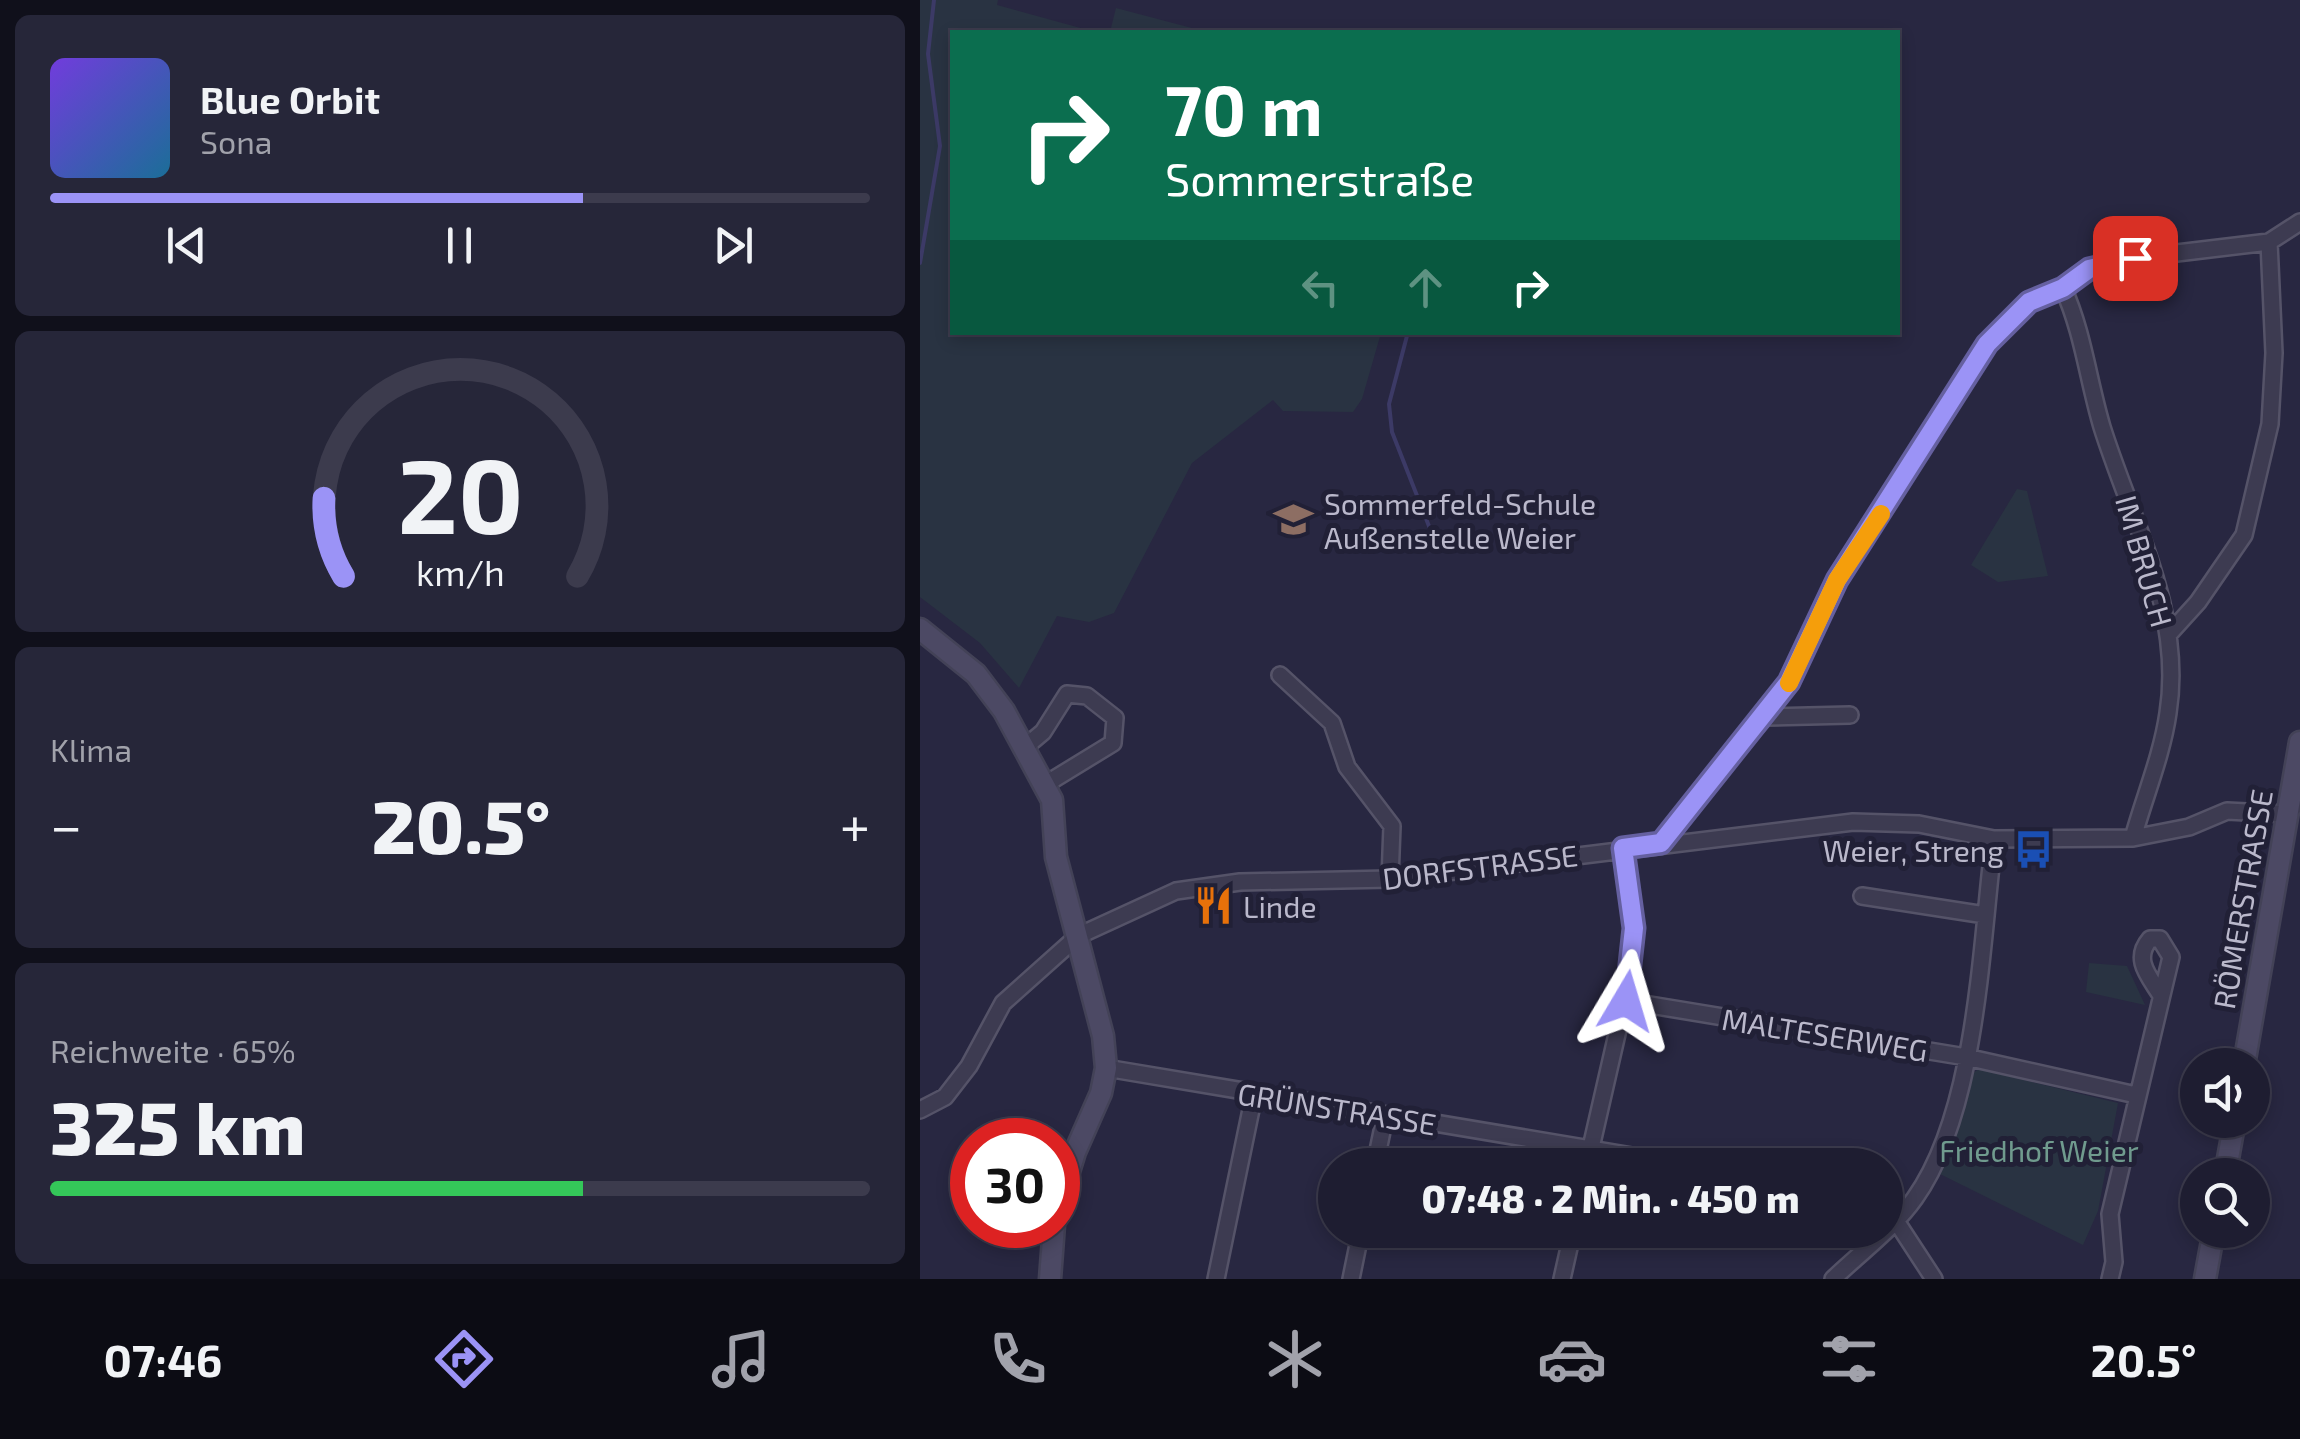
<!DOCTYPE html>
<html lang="de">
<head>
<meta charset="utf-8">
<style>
  body { margin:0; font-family:"Exo 2",sans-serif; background:#262639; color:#f1f3f6; height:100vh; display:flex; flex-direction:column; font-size:38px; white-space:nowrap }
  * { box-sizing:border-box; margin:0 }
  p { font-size:32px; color:#a1a2ab }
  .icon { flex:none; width:55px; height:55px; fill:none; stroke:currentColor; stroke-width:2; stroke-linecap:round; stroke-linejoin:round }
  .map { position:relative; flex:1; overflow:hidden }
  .side { display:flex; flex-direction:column; gap:15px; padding:15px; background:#10101b; width:920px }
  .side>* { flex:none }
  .top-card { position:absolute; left:30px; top:30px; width:950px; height:305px; border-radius:0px; box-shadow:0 5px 15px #0003,0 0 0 2px #3c3b4d; background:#0b6e4f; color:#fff; overflow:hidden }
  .buttons { position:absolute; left:1260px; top:1048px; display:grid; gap:20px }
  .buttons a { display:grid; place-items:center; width:90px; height:90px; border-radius:50%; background:#1e1d31; box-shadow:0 5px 15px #0003,0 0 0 2px #3c3b4d; font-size:50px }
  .speed { position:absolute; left:30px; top:1118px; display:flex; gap:20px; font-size:50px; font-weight:700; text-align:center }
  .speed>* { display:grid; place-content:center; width:130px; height:130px; border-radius:50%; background:#1e1d31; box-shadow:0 5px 15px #0003,0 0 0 2px #3c3b4d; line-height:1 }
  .speed .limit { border:15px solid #d22; background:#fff; color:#111 }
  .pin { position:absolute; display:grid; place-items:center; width:85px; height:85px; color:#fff; margin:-42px; border-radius:20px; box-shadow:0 5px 15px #0006 }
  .me { position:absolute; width:110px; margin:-55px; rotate:7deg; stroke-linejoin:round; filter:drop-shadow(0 0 8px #0008) }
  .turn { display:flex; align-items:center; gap:35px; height:210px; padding:0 50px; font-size:45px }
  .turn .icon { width:130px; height:130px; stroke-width:2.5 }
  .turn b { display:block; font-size:70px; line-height:85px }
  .lanes { display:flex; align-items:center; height:95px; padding:0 50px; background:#0003; justify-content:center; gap:50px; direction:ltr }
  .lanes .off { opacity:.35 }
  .big { font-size:75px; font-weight:800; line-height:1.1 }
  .side .card { flex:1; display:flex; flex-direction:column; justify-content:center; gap:15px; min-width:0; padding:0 35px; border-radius:15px; background:#262639 }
  .side .dial { align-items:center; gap:0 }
  .dial svg { height:260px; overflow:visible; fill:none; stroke:#3c3b4d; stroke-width:7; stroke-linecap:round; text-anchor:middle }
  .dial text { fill:#f1f3f6; stroke:none }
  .song { display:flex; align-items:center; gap:30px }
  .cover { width:120px; height:120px; border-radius:15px; background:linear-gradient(135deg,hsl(260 70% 55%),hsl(200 70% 35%)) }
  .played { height:10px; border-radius:5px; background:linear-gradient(90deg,#9b93f6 65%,#3c3b4d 65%) }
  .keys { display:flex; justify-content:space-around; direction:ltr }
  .heat { display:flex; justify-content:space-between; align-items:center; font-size:55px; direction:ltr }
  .charge { height:15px; border-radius:8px; background:linear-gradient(90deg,#34c759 65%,#3c3b4d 0) }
  .trip { position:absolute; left:398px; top:1148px; width:585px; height:100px; border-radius:50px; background:#1e1d31; box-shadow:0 5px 15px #0003,0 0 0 2px #3c3b4d; font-weight:800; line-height:100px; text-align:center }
  .dock { display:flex; height:160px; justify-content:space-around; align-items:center; background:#0c0c14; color:#a1a2ab }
  .dock .icon { width:70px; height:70px }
  .dock .active { color:#9b93f6 }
  .dock b { font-size:45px; color:#f1f3f6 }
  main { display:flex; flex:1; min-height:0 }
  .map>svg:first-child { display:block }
  .green { fill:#293342 }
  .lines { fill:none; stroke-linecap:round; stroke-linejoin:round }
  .stream { stroke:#3c3a66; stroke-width:4 }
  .street-casing { stroke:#555368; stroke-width:20 }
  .secondary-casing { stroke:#434257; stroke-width:25 }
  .street { stroke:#3d3b51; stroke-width:15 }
  .secondary { stroke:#4c4964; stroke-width:20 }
  .route-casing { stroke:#6560a0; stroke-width:25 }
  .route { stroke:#9b93f6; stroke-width:18 }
  .slow { stroke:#f59e0b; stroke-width:18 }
  .labels { text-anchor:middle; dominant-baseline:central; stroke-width:10; stroke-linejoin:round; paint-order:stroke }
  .poi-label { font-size:30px; fill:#bab8cb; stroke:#212036; text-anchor:start }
  .street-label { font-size:30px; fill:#bab8cb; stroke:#212036 }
  .park-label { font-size:30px; fill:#709b8e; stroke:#212036 }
</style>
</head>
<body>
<main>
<section class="side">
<div class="card">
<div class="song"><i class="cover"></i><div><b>Blue Orbit</b><p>Sona</p></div></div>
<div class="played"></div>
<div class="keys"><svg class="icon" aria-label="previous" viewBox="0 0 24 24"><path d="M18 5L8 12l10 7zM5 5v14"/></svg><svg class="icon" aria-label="pause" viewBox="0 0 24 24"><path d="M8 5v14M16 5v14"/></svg><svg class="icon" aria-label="next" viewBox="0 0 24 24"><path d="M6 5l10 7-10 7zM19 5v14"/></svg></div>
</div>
<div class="card dial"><svg viewBox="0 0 100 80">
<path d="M14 69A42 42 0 1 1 86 69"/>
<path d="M14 69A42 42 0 0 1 8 45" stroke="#9b93f6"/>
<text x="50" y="56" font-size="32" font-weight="700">20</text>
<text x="50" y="72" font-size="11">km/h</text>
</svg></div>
<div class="card"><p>Klima</p>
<div class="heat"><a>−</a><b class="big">20.5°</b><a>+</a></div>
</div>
<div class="card"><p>Reichweite · 65%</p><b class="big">325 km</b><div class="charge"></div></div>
</section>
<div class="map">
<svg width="1380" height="1279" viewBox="0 0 1380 1279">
  <rect width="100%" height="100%" fill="#282741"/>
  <path class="green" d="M0,0H78L77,5L175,32H32V332L461,333L442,399L433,412L363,411L353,400L272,463L194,613L169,622L137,616L99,688L60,643L0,597Z
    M196,8L287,32H190Z
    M1097,489L1107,491L1128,576L1078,582L1051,565Z
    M1169,963L1207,966L1225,1005L1166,992Z
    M1059,1069L1198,1103L1178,1211L1163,1245L1020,1174L1043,1113L1050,1075Z"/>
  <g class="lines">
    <path class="stream" d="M0,263L20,146L8,54L14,0
      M488,332L469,404L472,432L516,544"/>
    <defs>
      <path id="street" d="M1143,288C1163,332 1168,380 1182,427C1211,520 1264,612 1248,713C1242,755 1224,798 1213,838
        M1249,634L1278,602L1324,535L1350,424L1354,353L1349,242
        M360,675L412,723L427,767L472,826L470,879
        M845,717L930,715
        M104,748L123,732L147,694L167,696L195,718L193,743L126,784
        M741,843L795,772L845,717L869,682L917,580L1067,344L1109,302L1143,288L1169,269L1215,258L1349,242L1380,222
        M942,896L1065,915
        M706,1001L1046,1057L1216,1095
        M186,1068L766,1165
        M0,1110L25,1097L49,1066L83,1003L158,936L256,891L320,882L470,879L933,822L999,824L1074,839L1213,838L1269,827L1307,811L1367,814L1380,801
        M455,1165L465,1117
        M667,1165L708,986L713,928L703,848
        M965,1204L1014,1279
        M296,1279L334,1095
        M431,1279L441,1230
        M642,1279L653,1230
        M913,1279C940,1253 974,1228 995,1198C1057,1111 1061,944 1074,839
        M1190,1279L1194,1262L1190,1214L1251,957L1240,939H1230C1213,959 1228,975 1240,994"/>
      <path id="secondary" d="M0,629L56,674L84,711L132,800L136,857L183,1036L186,1068L181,1093L155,1152L138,1207
        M1324,1065L1380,742
        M1305,1175L1315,1120
        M130,1279L134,1225
        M1285,1279L1294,1230"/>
    </defs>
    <use href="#street" class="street-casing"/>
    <use href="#secondary" class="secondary-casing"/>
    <use href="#street" class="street"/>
    <use href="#secondary" class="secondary"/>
  </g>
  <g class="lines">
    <defs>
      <path id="route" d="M706,1001L714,928L703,848L741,843L869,682L917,580L1067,344L1109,302L1143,288L1169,269L1215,258"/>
    </defs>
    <use href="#route" class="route-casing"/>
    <use href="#route" class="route"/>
    <path class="slow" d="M869,683L917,580L961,514"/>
  </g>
  <defs>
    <symbol id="school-bare" viewBox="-9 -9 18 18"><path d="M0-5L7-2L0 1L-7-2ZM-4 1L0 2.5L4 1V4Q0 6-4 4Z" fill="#8d6e63" stroke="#212036" stroke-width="2.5" paint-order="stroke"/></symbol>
    <symbol id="bus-bare" viewBox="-9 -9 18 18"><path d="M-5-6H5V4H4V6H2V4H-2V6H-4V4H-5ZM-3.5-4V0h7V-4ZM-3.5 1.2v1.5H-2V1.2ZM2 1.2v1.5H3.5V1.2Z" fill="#1a4fb4" stroke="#212036" stroke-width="2.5" paint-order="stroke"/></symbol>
    <symbol id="restaurant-bare" viewBox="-9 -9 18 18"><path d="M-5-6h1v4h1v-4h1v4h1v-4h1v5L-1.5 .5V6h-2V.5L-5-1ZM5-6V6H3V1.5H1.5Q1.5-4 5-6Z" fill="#e8710a" stroke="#212036" stroke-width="2.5" paint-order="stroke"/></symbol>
  </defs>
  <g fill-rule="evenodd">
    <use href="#school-bare" x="346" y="492" width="55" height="55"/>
    <use href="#bus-bare" x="1086" y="822" width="55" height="55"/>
    <use href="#restaurant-bare" x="266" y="878" width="55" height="55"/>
  </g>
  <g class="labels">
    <g class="poi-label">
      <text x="404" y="503">Sommerfeld-Schule<tspan x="404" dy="34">Außenstelle Weier</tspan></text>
      <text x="1084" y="850" text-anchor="end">Weier, Streng</text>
      <text x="323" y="906">Linde</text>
    </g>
    <g class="street-label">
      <text transform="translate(1225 561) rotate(74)">IM BRUCH</text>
      <text transform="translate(560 866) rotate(-7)">DORFSTRASSE</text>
      <text transform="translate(1322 899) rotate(-80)">RÖMERSTRASSE</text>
      <text transform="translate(905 1034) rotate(9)">MALTESERWEG</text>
      <text transform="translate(417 1108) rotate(9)">GRÜNSTRASSE</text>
    </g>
    <g class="park-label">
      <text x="1119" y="1150">Friedhof Weier</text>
    </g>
  </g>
</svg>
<div class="buttons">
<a><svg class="icon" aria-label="sound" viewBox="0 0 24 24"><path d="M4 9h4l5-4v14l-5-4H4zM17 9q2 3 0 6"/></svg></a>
<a><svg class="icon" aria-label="search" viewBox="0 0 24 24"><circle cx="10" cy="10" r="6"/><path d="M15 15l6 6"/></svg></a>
</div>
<div class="speed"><div class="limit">30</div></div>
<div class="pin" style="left:1215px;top:258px;background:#d93025"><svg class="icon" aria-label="arrive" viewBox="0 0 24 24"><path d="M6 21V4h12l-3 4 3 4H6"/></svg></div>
<svg class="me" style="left:706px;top:1001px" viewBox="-20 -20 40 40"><path d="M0-17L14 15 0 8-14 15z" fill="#9b93f6" stroke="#fff" stroke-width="4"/></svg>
<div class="trip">07:48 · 2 Min. · 450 m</div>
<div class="top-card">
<div class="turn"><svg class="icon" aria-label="right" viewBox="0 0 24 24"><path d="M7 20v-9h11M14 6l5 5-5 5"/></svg><div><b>70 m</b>Sommerstraße</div></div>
<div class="lanes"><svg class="icon off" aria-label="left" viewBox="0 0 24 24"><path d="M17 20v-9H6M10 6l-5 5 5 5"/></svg><svg class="icon off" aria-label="ahead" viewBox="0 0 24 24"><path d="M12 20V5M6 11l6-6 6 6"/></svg><svg class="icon" aria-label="right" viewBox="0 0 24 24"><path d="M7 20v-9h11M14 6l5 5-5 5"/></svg></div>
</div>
</div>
</main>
<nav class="dock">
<b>07:46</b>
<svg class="icon active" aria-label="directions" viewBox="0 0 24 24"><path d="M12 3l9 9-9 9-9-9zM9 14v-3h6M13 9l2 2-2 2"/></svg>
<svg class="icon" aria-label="music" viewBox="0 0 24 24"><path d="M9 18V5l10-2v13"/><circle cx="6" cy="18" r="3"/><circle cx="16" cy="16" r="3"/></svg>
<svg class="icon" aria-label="phone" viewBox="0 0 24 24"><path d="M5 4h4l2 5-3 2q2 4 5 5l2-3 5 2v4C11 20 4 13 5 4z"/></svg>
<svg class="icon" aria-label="climate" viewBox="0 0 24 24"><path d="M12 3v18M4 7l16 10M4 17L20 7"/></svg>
<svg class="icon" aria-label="car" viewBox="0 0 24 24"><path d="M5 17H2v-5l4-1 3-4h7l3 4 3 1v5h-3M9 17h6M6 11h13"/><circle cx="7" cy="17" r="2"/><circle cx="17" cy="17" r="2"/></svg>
<svg class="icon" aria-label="filters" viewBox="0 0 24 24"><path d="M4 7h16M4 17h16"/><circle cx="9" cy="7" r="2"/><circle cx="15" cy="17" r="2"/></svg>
<b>20.5°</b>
</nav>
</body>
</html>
